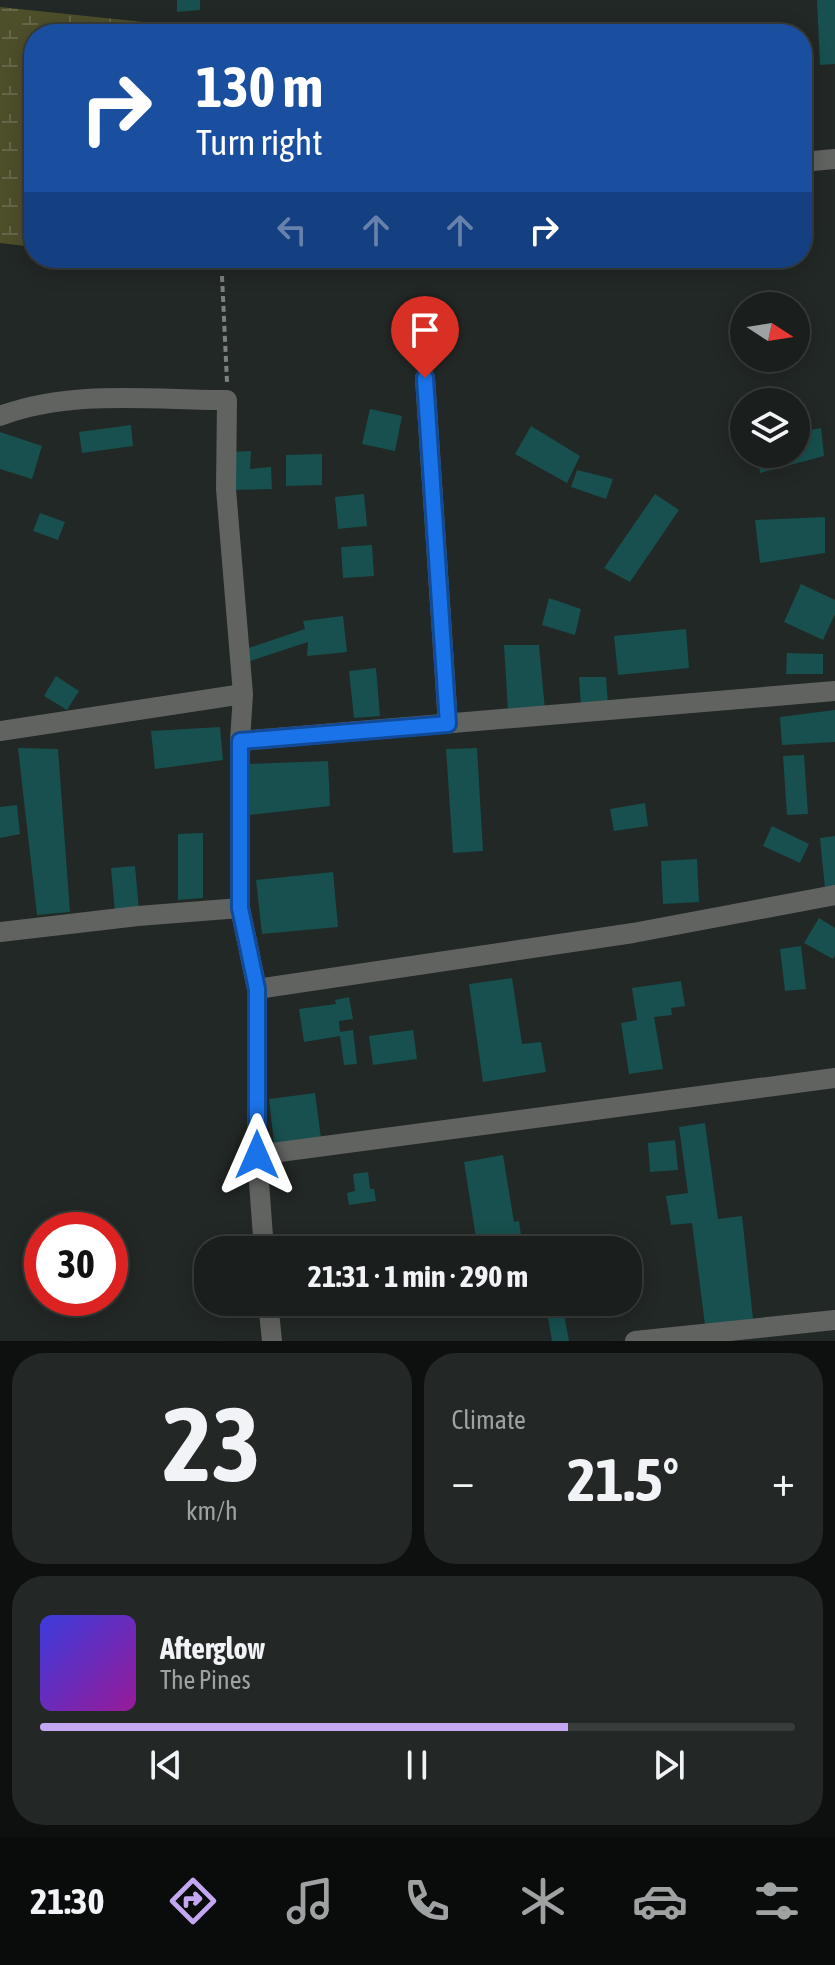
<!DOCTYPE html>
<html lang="en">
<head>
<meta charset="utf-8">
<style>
  body { margin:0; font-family:"Asap Condensed",sans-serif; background:#232725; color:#f1f3f6; height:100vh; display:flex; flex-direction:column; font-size:30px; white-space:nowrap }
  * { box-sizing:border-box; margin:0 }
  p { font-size:26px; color:#9fa2a3 }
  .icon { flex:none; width:44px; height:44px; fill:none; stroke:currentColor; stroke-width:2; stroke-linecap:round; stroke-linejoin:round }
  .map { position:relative; height:1341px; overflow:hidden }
  .panel { display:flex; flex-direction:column; gap:12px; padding:12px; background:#0e100f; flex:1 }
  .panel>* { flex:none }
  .guide { position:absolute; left:24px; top:24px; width:788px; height:244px; border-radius:32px; box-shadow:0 4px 20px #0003,0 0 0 2px #383c3b; background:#1a4fa0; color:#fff; overflow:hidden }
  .needle { width:52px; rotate:102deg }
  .controls { position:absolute; left:730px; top:292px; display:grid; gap:16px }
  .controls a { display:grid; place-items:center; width:80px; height:80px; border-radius:50%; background:#1a1e1c; box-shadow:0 4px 20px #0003,0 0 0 2px #383c3b; font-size:40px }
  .speed { position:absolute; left:24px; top:1212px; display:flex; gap:16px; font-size:40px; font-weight:700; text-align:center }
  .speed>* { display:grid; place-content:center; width:104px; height:104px; border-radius:50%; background:#1a1e1c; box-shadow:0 4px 20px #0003,0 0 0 2px #383c3b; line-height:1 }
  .speed .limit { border:12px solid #d22; background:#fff; color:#111 }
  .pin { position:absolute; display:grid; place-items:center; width:68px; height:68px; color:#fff; margin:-82px -34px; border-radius:50% 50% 50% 0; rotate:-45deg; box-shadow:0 0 8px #0007 }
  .pin .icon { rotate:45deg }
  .me { position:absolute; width:88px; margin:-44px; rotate:0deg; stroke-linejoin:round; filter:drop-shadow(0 0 6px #0008) }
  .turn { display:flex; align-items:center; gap:28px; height:168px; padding:0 40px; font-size:36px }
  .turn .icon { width:104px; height:104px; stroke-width:2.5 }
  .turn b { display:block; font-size:56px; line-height:68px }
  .lanes { display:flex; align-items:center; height:76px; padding:0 40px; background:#0003; justify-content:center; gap:40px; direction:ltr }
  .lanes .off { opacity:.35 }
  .big { font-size:60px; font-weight:700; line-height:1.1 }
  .panel .card { flex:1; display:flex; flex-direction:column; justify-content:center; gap:12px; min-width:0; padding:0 28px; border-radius:32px; background:#232725 }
  .panel .dial { align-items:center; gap:0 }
  .dial b { font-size:104px; line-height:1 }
  .song { display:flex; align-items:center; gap:24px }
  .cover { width:96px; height:96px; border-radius:12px; background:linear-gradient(135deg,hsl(240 70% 55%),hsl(300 70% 35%)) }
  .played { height:8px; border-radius:4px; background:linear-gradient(90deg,#c3a7f2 70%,#383c3b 70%) }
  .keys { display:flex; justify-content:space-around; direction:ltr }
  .heat { display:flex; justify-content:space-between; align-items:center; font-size:44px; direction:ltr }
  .panel .tiles { flex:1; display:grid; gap:12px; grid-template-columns:1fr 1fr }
  .card:last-child { grid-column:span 2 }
  .trip { position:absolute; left:194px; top:1236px; width:448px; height:80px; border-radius:32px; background:#1a1e1c; box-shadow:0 4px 20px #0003,0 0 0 2px #383c3b; font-weight:700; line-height:80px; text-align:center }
  .tab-bar { display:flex; height:128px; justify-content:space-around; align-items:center; background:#0a0c0b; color:#9fa2a3 }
  .tab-bar .icon { width:56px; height:56px }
  .tab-bar .on { color:#c3a7f2 }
  .tab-bar b { font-size:36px; color:#f1f3f6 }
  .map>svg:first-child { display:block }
  .wetland { fill:url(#wetland-marsh) }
  .building { fill:#17504e }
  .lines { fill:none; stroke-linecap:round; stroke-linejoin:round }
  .path { stroke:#7c817e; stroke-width:4; stroke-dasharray:6 4; stroke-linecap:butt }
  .minor { stroke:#616361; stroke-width:20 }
  .route-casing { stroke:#114b97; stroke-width:20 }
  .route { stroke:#1a73e8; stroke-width:14 }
</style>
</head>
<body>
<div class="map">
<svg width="835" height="1341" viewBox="0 0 835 1341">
  <defs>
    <pattern id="wetland-marsh" width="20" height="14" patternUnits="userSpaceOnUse" patternTransform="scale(2)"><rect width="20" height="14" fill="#4d4e2a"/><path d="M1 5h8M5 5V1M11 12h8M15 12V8" fill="none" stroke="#666748"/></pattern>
  </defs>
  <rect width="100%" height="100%" fill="#222825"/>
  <path class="wetland" d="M0,7L258,34H34V247L0,243Z"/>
  <path class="building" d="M177,0H200V10L177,12Z
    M817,0H835V64L820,65Z
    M370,409L402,416L395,451L362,444Z
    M131,425L133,446L82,453L79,432Z
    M531,426L580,456L567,483L515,454Z
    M821,428L824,456L760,473L758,454H796V433Z
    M0,432L42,446L32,479L0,469Z
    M251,451L250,469L271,467L272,489L231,490L230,452Z
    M322,454V485L286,486V455Z
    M577,470L613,479L606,499L571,487Z
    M364,494L367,526L338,529L335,497Z
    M655,494L679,510L630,582L604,568Z
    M40,513L65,522L58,540L33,531Z
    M825,517V553L760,563L755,520Z
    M372,545L374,576L343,578L341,547Z
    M801,584L835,600V614L823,640L784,622Z
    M549,598L581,609L575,635L542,625Z
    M343,616L347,652L307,656L308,642L247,662L246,649L305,629L303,621Z
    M686,629L689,668L618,675L614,636Z
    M504,645H539L545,710L508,712Z
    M787,653L823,654V674H786Z
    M376,668L380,716L354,718L349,671Z
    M56,676L79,691L67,710L44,696Z
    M579,677H606L608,705L581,707Z
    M835,710V742L782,745L780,717Z
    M220,727L223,760L155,769L151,731Z
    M18,748L58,749L70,912L37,915Z
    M477,748L483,851L453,853L446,749Z
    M804,755L808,814L787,815L783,756Z
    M328,761L330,806L250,815L247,764Z
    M645,803L648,826L614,831L610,809Z
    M17,805L20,834L0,838V807Z
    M772,826L809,844L800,863L763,846Z
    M203,833V898L178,900V834Z
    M835,836V887L825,888L820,838Z
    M697,859L699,902L663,904L661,861Z
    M135,866L139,910L115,913L111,868Z
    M333,872L338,927L262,934L256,880Z
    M819,918L835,928V955L833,959L804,943Z
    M801,946L806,989L785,991L780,949Z
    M512,978L522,1044L541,1042L546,1072L483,1082L469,984Z
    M681,981L685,1006L671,1008L672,1015L654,1017L663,1069L629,1074L621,1023L637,1020L632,988Z
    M349,997L353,1019L339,1021L340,1032L353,1030L357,1064L344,1065L340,1036L304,1042L299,1009L336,1004L335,1000Z
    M413,1030L417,1059L373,1065L369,1036Z
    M315,1093L322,1146L275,1152L269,1099Z
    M705,1123L718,1219L742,1216L753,1319L705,1325L692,1223L671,1225L666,1196L688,1193L679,1127Z
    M675,1140L678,1170L650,1172L648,1143Z
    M503,1155L514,1222L519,1221L523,1250H478L464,1162Z
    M368,1172L370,1189H374L376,1201L349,1205L347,1193L355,1191L353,1174Z
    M563,1309L569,1341H552L547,1312Z"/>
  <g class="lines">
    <path class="path" d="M222,276L227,382"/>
    <path class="minor" d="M802,162L835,159
      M425,378L448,724
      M0,416C71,389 153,400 227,400L226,489L243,694L240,741V908L257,989V1155L264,1250
      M0,731L243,694
      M240,741L835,691
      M0,932L138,916L240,908
      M257,989L633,933L835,895
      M257,1155L835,1078
      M268,1302L272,1341
      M635,1341L835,1320"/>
  </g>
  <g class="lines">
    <defs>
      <path id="route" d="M257,1155V989L240,908V741L448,724L425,378"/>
    </defs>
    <use href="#route" class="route-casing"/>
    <use href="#route" class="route"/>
  </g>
</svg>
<div class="controls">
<a><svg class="needle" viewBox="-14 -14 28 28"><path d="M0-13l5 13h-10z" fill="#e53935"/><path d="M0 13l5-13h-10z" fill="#9fa2a3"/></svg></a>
<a><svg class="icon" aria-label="layers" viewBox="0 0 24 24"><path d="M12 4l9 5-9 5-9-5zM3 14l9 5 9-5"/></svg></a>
</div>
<div class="speed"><div class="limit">30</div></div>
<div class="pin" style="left:425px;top:378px;background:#d93025"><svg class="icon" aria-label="arrive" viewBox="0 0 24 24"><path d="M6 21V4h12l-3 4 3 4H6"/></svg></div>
<svg class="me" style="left:257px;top:1155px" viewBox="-20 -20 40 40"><path d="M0-17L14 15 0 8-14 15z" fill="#1a73e8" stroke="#fff" stroke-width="4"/></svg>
<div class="trip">21:31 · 1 min · 290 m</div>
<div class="guide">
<div class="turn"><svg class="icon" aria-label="right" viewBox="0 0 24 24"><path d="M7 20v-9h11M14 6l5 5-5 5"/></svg><div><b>130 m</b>Turn right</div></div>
<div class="lanes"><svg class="icon off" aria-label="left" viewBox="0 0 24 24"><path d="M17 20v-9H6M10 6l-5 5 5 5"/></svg><svg class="icon off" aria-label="ahead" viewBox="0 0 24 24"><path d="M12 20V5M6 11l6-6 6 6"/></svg><svg class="icon off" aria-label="ahead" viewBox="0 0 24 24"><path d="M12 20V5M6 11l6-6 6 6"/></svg><svg class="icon" aria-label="right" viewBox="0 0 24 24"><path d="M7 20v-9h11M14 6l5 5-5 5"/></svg></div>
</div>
</div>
<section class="panel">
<div class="tiles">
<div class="card dial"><b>23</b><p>km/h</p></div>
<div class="card"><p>Climate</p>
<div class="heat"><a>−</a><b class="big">21.5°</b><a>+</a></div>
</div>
<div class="card">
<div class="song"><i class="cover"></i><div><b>Afterglow</b><p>The Pines</p></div></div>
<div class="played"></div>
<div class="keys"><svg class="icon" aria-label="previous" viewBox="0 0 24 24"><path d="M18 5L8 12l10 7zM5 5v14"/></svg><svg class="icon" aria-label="pause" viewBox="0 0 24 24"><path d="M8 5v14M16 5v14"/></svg><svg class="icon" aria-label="next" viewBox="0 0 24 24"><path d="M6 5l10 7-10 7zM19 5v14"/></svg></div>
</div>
</div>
</section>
<nav class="tab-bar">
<b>21:30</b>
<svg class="icon on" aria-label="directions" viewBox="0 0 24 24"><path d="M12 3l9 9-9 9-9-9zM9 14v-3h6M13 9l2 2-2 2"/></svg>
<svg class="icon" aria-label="music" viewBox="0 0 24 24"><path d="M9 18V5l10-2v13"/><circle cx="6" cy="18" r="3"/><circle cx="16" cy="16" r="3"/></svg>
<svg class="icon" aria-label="phone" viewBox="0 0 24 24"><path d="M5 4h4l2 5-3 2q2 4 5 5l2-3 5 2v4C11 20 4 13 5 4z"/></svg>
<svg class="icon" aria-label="climate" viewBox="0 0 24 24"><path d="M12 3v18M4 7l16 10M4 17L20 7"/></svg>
<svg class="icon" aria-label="car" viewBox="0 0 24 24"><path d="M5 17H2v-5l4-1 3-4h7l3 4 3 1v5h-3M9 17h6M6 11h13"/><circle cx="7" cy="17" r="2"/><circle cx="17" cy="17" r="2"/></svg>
<svg class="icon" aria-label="filters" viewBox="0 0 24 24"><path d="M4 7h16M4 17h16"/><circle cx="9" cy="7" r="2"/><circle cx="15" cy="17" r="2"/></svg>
</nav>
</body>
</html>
